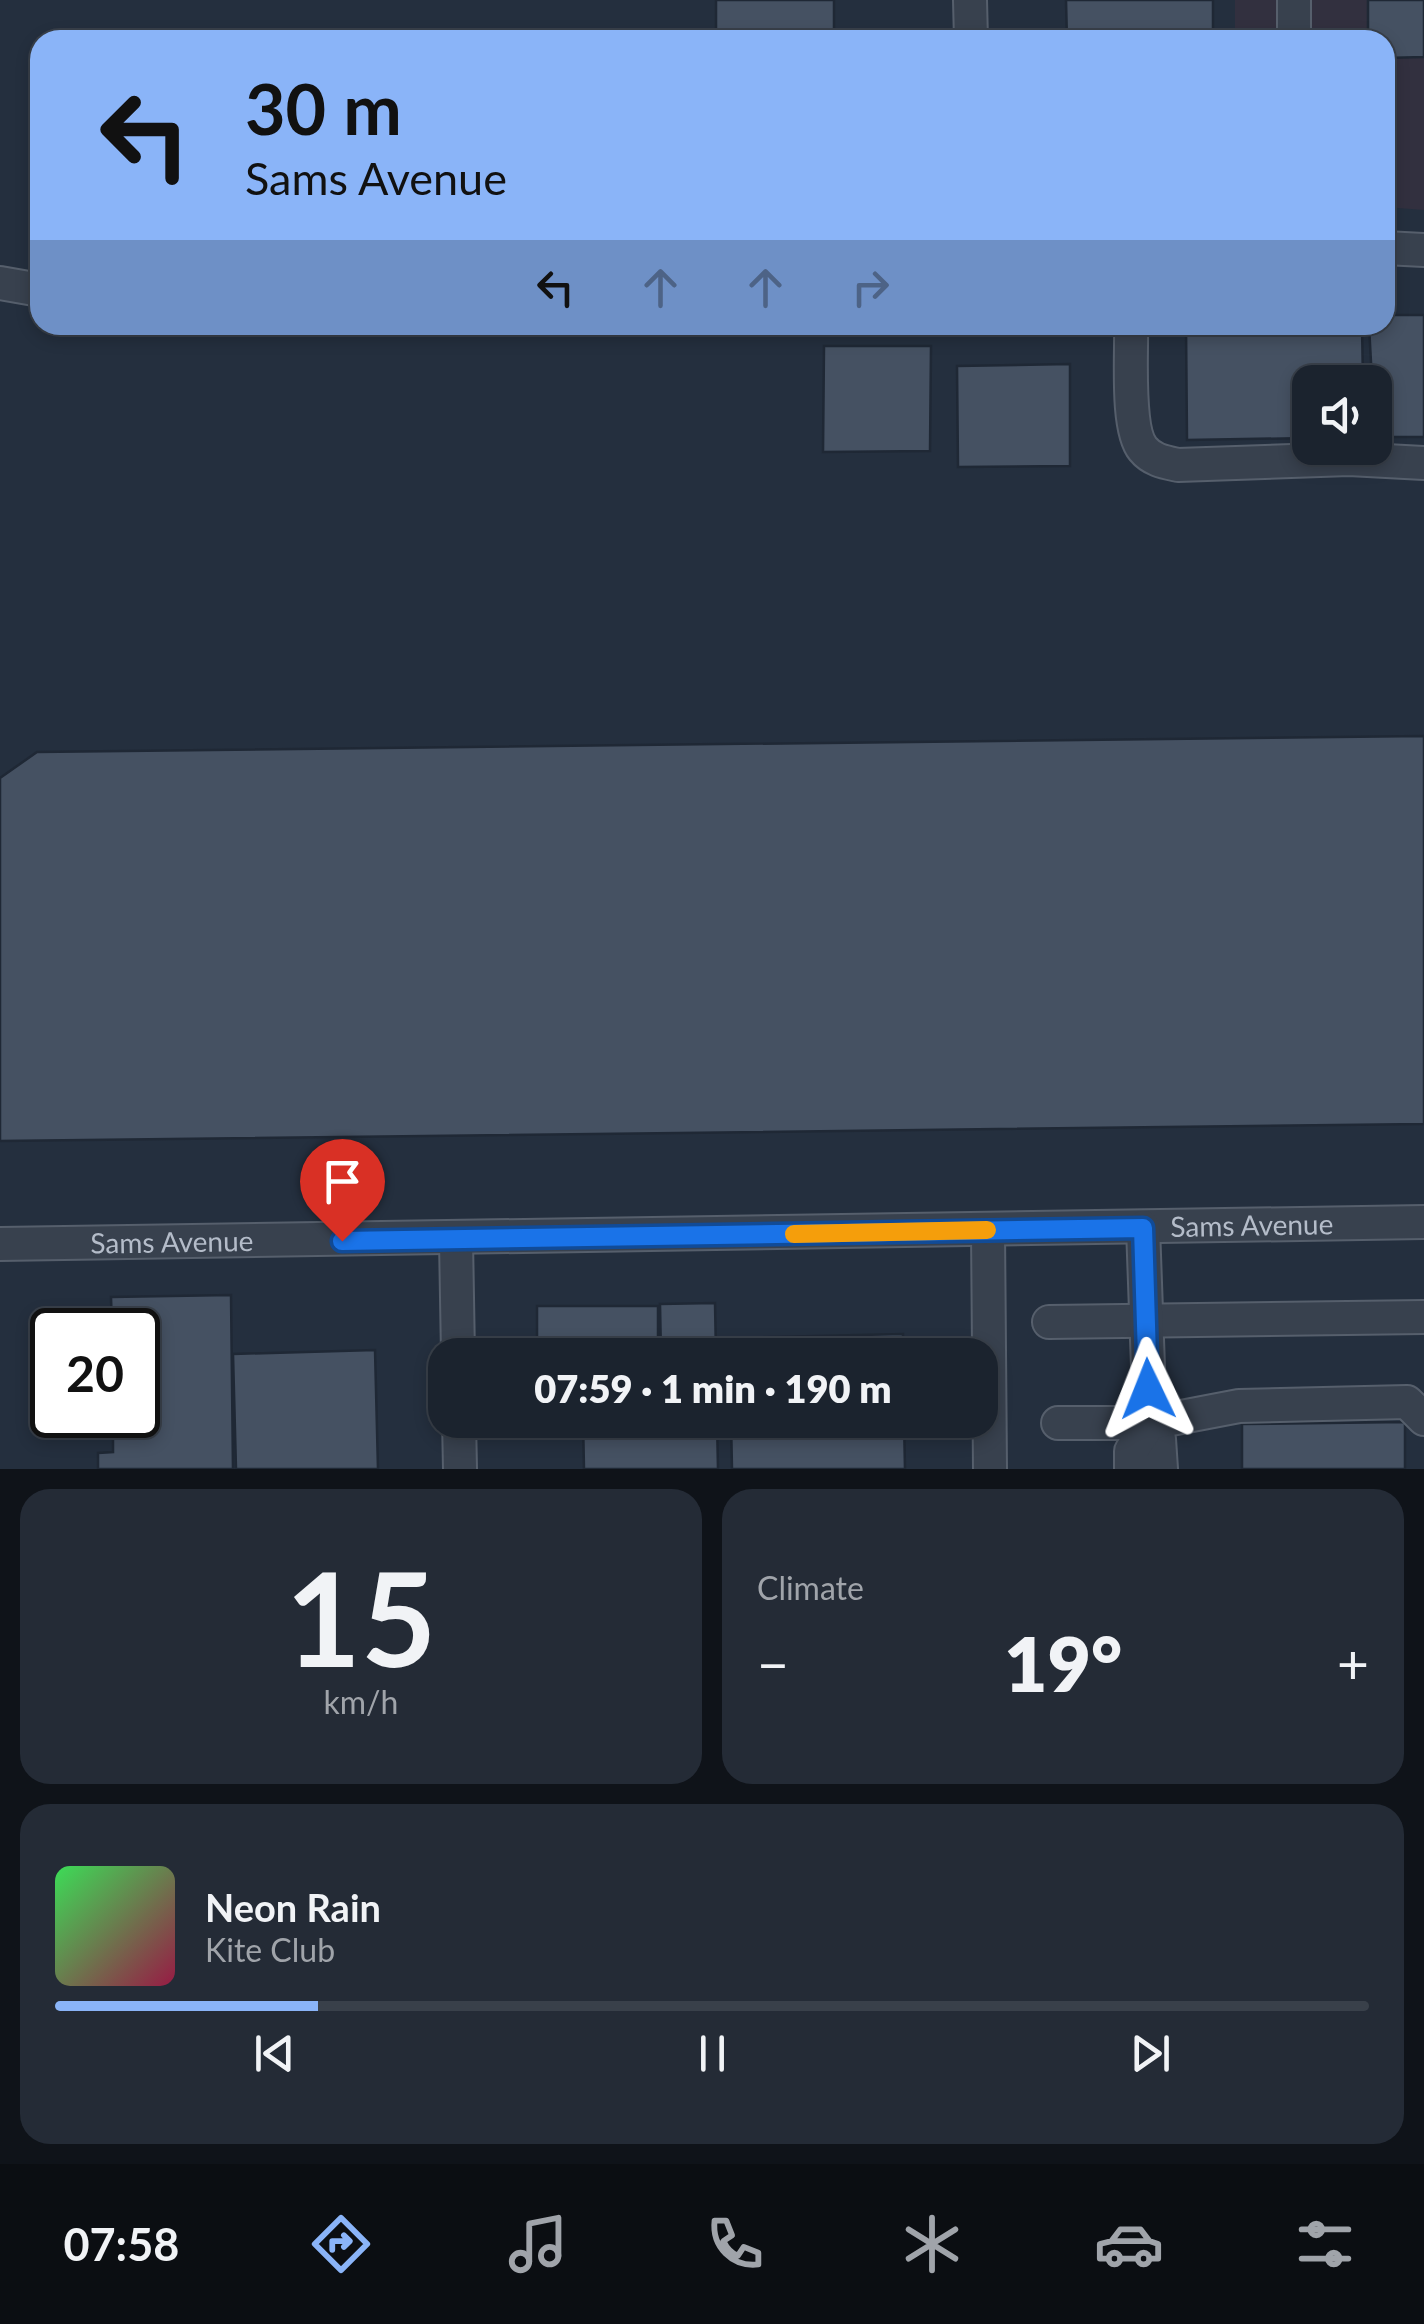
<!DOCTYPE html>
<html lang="en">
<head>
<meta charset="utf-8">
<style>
  body { margin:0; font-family:Lato,sans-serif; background:#242b36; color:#f1f3f6; height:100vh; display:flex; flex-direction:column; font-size:38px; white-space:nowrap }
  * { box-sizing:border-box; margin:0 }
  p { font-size:32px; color:#a0a4aa }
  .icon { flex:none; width:55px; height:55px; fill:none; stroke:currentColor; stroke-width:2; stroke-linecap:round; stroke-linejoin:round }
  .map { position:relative; height:1469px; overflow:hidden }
  .panel { display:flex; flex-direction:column; gap:20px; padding:20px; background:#0f1319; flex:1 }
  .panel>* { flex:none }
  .top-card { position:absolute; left:30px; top:30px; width:1365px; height:305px; border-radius:30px; box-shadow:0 5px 15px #0003,0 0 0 2px #39404a; background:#8ab4f8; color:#111; overflow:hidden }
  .tools { position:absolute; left:1292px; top:365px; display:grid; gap:20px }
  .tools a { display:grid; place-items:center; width:100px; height:100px; border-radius:20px; background:#1b232e; box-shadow:0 5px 15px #0003,0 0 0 2px #39404a; font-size:50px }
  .speed { position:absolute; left:30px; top:1308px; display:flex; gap:20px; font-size:50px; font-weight:700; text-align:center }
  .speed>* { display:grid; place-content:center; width:130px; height:130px; border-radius:50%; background:#1b232e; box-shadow:0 5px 15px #0003,0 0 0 2px #39404a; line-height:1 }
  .speed .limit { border:5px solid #111; border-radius:15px; background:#fff; color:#111 }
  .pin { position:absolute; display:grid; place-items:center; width:85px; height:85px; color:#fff; margin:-102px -42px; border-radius:50% 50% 50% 0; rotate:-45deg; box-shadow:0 0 10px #0007 }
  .pin .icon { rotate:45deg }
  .me { position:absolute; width:110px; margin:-55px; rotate:358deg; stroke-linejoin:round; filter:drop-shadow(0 0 8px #0008) }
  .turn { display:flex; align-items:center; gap:35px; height:210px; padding:0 50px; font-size:45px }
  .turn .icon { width:130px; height:130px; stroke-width:2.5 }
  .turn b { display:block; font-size:70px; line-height:85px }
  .lanes { display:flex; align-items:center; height:95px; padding:0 50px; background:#0003; justify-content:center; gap:50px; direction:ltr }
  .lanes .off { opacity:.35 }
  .big { font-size:75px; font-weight:800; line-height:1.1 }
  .panel .widget { flex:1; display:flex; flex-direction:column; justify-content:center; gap:15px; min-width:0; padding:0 35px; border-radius:30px; background:#242b36 }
  .panel .dial { align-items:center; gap:0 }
  .dial b { font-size:130px; line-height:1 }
  .song { display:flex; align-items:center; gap:30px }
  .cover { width:120px; height:120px; border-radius:15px; background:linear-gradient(135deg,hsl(130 70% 55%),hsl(340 70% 35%)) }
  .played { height:10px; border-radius:5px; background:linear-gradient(90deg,#8ab4f8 20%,#39404a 20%) }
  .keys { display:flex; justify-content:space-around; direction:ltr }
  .heat { display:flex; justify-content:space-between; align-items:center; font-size:55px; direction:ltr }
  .panel .tiles { flex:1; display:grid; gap:20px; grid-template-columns:1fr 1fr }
  .widget:last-child { grid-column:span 2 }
  .trip { position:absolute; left:428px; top:1338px; width:570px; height:100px; border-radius:30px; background:#1b232e; box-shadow:0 5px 15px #0003,0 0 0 2px #39404a; font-weight:800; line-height:100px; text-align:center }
  .dock { display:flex; height:160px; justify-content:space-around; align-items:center; background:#0b0e12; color:#a0a4aa }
  .dock .icon { width:70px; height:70px }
  .dock .active { color:#8ab4f8 }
  .dock b { font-size:45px; color:#f1f3f6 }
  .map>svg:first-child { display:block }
  .medical { fill:#32303f }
  .building { fill:#455162; stroke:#1f2835; stroke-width:2.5 }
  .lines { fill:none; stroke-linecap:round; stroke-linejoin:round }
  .minor-casing { stroke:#565f6c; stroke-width:36 }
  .minor { stroke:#38414e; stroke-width:32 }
  .route-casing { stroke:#114b97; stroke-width:25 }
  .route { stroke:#1a73e8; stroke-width:18 }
  .slow { stroke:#f59e0b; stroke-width:18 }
  .labels { text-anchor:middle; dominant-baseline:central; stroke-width:10; stroke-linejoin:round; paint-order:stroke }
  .street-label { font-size:28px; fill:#b4bcc9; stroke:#1d2633 }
</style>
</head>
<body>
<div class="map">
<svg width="1424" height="1469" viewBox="0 0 1424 1469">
  <rect width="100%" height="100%" fill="#242f3e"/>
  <path class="medical" d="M1235,0H1424V210L1385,207V40H1235Z"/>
  <path class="building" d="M716,0H834V40H716Z
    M1066,0H1213V40H1067Z
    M1368,0H1424V57L1385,58V40H1368Z
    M1385,315H1424V437H1375L1369,325H1385Z
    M1186,325H1362L1363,382H1310V438L1187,440Z
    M824,346H931L930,451L823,452Z
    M1070,364V466L958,467L957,366Z
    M1424,736V1124L0,1141V778L37,752Z
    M231,1295L233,1469H98V1453L113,1452V1415H138V1330H112L111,1297Z
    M715,1303L716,1355H661L660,1304Z
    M537,1306H658V1355H537Z
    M903,1334V1355H730V1338Z
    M375,1350L378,1469H236L233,1354Z
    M583,1420H717L718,1469H584Z
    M731,1420H904L905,1469H732Z
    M1405,1422V1469H1242V1424Z"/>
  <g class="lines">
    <defs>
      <g id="minor">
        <path d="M970,0L971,40"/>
        <path d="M1294,40V0"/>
        <path d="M1385,248L1424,250"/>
        <path d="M0,283L40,290"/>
        <path d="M1131,325C1132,353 1126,429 1143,449C1152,460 1164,462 1178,465L1349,459L1424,463"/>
        <path d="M988,1230L990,1469"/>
        <path d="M456,1240L458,1355"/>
        <path id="s1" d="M0,1244L1424,1222"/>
        <path d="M1049,1322L1424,1317"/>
        <path d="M459,1420L460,1469"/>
        <path d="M1058,1423H1150L1143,1227"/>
        <path d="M1150,1423L1159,1439L1161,1469"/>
        <path d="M1131,1469V1451L1150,1423L1239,1406L1407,1402L1424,1419"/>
      </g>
    </defs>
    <use href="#minor" class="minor-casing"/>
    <use href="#minor" class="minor"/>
  </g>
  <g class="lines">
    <defs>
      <path id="route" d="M342,1241L1143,1228L1148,1389"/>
    </defs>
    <use href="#route" class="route-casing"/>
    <use href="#route" class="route"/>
    <path class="slow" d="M794,1234L987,1230"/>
  </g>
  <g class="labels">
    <g class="street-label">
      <text stroke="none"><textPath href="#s1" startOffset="1252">Sams Avenue</textPath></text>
      <text stroke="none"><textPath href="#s1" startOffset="172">Sams Avenue</textPath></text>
    </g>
  </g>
</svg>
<div class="tools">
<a><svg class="icon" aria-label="sound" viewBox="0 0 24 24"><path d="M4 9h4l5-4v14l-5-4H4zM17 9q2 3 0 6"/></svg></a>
</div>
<div class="speed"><div class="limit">20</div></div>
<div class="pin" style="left:342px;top:1241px;background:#d93025"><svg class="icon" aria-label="arrive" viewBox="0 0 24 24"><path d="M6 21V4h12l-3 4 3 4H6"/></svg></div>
<svg class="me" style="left:1148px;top:1389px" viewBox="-20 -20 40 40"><path d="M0-17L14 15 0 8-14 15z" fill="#1a73e8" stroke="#fff" stroke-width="4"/></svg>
<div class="trip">07:59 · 1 min · 190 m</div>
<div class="top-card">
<div class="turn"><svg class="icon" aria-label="left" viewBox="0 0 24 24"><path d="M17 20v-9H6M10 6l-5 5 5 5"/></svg><div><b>30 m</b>Sams Avenue</div></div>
<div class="lanes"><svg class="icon" aria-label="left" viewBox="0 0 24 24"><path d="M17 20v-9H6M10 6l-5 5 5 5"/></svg><svg class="icon off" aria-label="ahead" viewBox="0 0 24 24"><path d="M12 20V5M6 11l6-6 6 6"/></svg><svg class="icon off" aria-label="ahead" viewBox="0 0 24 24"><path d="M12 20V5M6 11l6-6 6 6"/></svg><svg class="icon off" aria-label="right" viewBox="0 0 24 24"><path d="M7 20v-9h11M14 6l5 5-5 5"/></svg></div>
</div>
</div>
<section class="panel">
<div class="tiles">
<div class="widget dial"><b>15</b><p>km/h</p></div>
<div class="widget"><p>Climate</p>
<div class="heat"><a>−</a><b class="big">19°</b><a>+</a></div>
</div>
<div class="widget">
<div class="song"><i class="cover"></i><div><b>Neon Rain</b><p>Kite Club</p></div></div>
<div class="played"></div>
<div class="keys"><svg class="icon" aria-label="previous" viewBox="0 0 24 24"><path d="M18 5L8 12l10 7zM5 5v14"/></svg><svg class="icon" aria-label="pause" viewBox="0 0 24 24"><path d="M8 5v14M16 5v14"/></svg><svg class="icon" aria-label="next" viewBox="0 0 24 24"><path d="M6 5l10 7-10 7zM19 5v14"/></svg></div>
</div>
</div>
</section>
<nav class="dock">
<b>07:58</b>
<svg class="icon active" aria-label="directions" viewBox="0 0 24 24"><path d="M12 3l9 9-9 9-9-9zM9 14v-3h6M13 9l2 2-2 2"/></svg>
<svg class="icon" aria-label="music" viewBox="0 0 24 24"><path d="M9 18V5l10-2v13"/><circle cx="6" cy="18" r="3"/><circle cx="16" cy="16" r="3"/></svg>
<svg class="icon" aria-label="phone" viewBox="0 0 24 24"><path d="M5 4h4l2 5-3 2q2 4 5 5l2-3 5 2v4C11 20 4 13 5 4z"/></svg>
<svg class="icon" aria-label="climate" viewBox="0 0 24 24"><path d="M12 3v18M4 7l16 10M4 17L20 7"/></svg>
<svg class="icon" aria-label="car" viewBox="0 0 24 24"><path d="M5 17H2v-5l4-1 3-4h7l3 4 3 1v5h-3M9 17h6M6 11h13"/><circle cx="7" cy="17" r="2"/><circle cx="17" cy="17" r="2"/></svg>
<svg class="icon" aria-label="filters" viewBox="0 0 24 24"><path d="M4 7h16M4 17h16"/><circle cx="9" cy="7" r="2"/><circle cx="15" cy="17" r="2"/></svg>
</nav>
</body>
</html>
